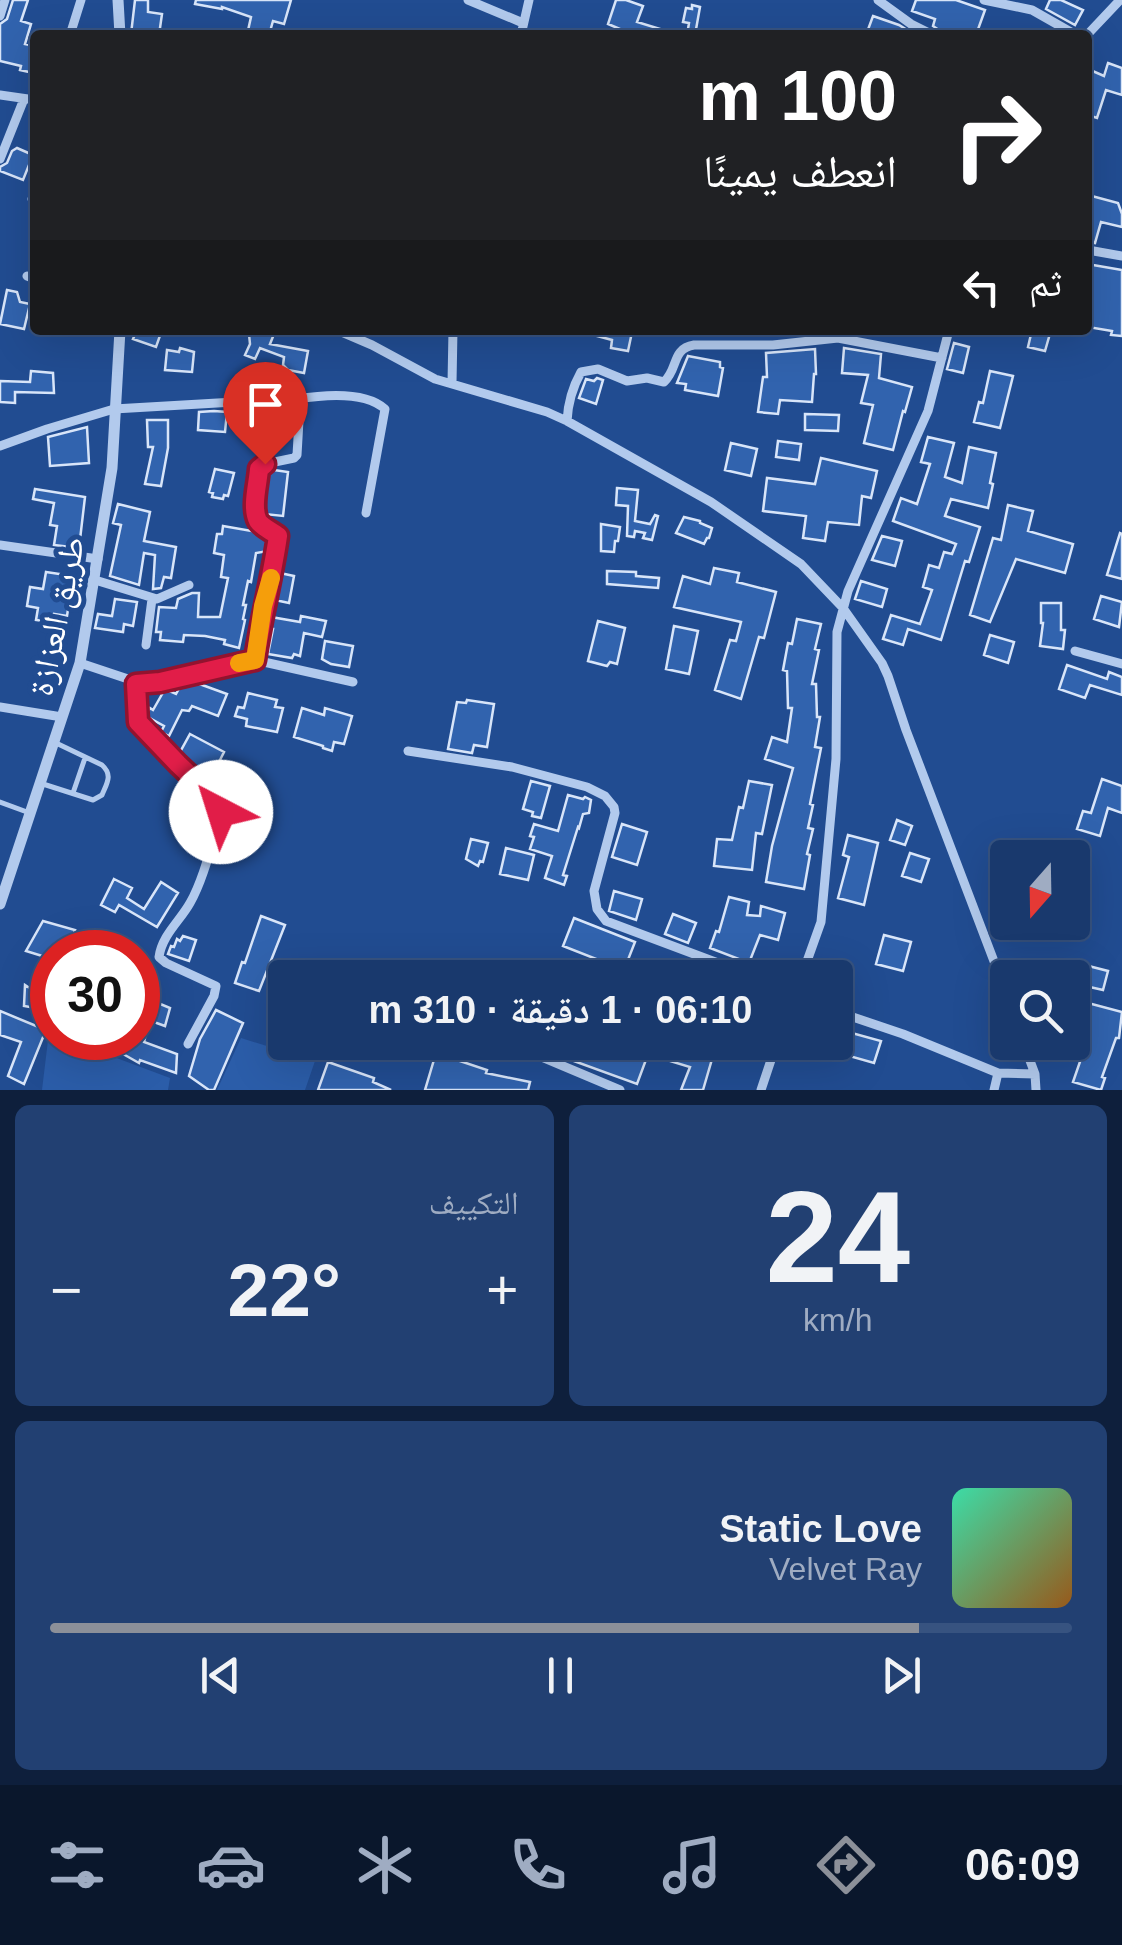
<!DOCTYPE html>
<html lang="ar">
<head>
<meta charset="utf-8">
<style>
  body { margin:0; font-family:Arial,"Noto Naskh Arabic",sans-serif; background:#224072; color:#f1f3f6; direction:rtl; height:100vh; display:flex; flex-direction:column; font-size:38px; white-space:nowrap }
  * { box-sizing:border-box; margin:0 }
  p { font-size:32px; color:#9facc2 }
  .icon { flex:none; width:55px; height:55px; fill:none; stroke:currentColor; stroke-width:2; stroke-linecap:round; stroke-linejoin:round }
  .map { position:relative; height:1090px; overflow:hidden; direction:ltr }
  .side { display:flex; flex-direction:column; gap:15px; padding:15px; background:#0e1f3c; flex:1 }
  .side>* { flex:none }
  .guide { position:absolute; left:30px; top:30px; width:1062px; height:305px; border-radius:10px; box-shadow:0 10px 40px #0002,0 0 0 2px #375380; direction:rtl; background:#202124; color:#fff; overflow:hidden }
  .needle { width:65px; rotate:200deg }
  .fabs { position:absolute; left:990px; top:840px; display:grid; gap:20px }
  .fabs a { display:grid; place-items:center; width:100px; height:100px; border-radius:10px; background:#19396d; box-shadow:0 10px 40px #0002,0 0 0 2px #375380; font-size:50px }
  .speed { position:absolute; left:30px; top:930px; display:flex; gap:20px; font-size:50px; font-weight:700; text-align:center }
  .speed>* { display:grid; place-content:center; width:130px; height:130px; border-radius:50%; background:#19396d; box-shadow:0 10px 40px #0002,0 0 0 2px #375380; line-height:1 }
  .speed .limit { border:15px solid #d22; background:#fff; color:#111 }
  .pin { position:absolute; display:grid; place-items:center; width:85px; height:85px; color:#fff; margin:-102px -42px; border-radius:50% 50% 50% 0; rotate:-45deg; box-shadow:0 0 10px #0007 }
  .pin .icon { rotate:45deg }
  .me { position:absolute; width:110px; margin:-55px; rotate:320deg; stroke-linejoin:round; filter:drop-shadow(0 0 8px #0008) }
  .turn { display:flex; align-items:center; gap:35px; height:210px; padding:0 30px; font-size:45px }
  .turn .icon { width:130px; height:130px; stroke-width:2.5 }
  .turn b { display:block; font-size:70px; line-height:85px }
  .then { display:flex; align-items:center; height:95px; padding:0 30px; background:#0003; gap:20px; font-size:38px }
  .big { font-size:75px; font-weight:800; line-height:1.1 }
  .side .widget { flex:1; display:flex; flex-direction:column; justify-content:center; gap:15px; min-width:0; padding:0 35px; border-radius:15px; background:#224072 }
  .side .dial { align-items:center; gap:0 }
  .dial b { font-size:130px; line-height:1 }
  .song { display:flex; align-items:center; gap:30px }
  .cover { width:120px; height:120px; border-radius:15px; background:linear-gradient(135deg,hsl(160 70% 55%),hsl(30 70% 35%)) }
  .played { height:10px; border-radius:5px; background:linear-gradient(90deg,#8c9099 85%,#375380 85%) }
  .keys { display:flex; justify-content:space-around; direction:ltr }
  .heat { display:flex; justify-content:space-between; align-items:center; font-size:55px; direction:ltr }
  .side .tiles { flex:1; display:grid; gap:15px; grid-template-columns:1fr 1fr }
  .widget:last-child { grid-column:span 2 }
  .trip { position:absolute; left:268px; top:960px; width:585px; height:100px; border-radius:10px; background:#19396d; box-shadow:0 10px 40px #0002,0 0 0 2px #375380; font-weight:800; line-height:100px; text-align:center; direction:rtl }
  .menu { display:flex; height:160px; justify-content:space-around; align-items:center; background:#0a172c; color:#9facc2 }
  .menu .icon { width:70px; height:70px }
  .menu .active { color:#8c9099 }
  .menu b { font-size:45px; color:#f1f3f6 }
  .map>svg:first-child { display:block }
  .green { fill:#2b5da9 }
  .building { fill:#3163ae; stroke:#d8e5f9; stroke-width:2.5 }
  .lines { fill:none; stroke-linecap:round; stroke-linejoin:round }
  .service { stroke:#b2caed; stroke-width:5 }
  .minor { stroke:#b2caed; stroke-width:9 }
  .tertiary { stroke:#b2caed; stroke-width:11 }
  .route-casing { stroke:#92132f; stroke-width:25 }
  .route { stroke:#e11d48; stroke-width:18 }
  .slow { stroke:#f59e0b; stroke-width:18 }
  .labels { text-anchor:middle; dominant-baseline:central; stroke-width:10; stroke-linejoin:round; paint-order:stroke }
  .street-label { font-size:35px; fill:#fff; stroke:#214c91 }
</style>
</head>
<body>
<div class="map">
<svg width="1122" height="1090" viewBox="0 0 1122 1090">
  <rect width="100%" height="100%" fill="#214c91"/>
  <path class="green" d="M49,1032L52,1033V1038H63L170,1078L168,1090H42Z
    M241,1038L315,1061L305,1090H217Z"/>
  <path class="building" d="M13,0H28L21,21L31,24L25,44L35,46V66L31,65L29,72L20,70L21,66L0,61V24L7,19Z
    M135,0H148V12L162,14L159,35L131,34Z
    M196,0H291L284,24L273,21L269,35H247L251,17L222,7V9L195,4Z
    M616,0H626L643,6L637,22L673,33V35H634L608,24Z
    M916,0H956L985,10L976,35H941L939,30L933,26L935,19L912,11Z
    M1050,0H1061L1083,10L1075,25L1046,9Z
    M692,5L700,7L695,35H687L689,23L683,22L686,8L692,9Z
    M873,16L899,25L915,35H866Z
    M1108,63L1122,68V95L1106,90L1097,118L1088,115V69L1104,76Z
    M17,148L33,155L23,180L0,171V167L7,163L12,151Z
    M1088,195L1118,203L1122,214V227L1101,222L1095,243L1088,242Z
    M1093,265L1122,270V336L1111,335L1112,331L1088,327V297Z
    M7,290L17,292L20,302L30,304L24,329L0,324Z
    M137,330H162L156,347L133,339Z
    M258,330L274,334L270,344L308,351L304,373L288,370L283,365L284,357L260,348L255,359L245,355L250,344L249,334L256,333Z
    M586,330L632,332L628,351L611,348L612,340L586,333Z
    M1032,330H1051L1045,351L1028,347Z
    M954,343L969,347L963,373L947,369Z
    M180,348L194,352L192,372L165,370L167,350L179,352Z
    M844,348L881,354L879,378L912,387L905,412L903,411L893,450L864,443L873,405L861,403L868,375L842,373Z
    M815,349L816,374H814L812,402L780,400L778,414L758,412L763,377H767L766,353Z
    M688,356L720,362V367L723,368L718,396L685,390L686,384L677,383Z
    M31,371L53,373L54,393L15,392V403L0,402V381L30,382Z
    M990,371L1013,376L1000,428L974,422L979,402L983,403Z
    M597,378L603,380L596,404L579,398L586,379L594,381Z
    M260,409L273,413L271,437L243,435L245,410Z
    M214,411L227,412L225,432L198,430L199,412Z
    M805,414L839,415L838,431L805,430Z
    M147,420H168V448L161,486L145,484L153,447H148Z
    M87,427L89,463L50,466L48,437Z
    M928,437L954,443L945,477L962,483L969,447L996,453L990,483L993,484L988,508L951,499L945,516L980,527L969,562L965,561L941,640L908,629L903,645L883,639L891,615L920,624L932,590L923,587L929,565L939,568L944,552L952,554L956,544L893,521L901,498L917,504L930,464L921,462Z
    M778,441L801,444L799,460L776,457Z
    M731,443L757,449L751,476L725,470Z
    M821,458L877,471L871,498L862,496L859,525L828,522L825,541L803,538L806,516L763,511L767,478L815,484Z
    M215,469L234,473L228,496L224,495L223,499L212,497L213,493L209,492Z
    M274,470L288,472L283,516L264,514L267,473Z
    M617,488L638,490L635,521L650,524L655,515L658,516L652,540L643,538L645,533L635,531L634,537L627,536L628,506L616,505Z
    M35,489L85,497L79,548L54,545L57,526L50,525L54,503L33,499Z
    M118,504L150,512L144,541L176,547L171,578L164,577L161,588L153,589L155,555L144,553L139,585L110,576L121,525L113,523Z
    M1008,505L1033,511L1028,531L1073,544L1065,573L1016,559L990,622L970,615L993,538L1001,540Z
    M684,517L700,521V523L712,528L709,538H707L704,544L676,533Z
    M601,524L620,527L618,541H615L614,552L601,551Z
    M223,526L257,532L269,540L270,544L268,551L256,553L251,582L248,581L243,605H246L243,619L245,620L239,648L224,644L225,640L205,636L184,635L183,642L160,640L161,632H156L159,607L176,608L178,599L192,593H199L198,617H220L228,578L221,577L224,555L214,553L217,534H222Z
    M1120,533L1122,534V579L1107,575Z
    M882,536L902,541L895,566L872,560Z
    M714,568L739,573L737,582L776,592L764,638L759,637L741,699L715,690L730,640L736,641L741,622L674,607L683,576L710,584Z
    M607,571L636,572V576L659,578L658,588L607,584Z
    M46,572L73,576L67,616L54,614L52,622L36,620L38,608L27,606L30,587L43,589Z
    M280,573L294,576L289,603L275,600Z
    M861,581L887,589L882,607L855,599Z
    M1101,596L1122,602L1119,627L1094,619Z
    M115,599L137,602L133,626L124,624L123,632L95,628L98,614L112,616Z
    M1041,603H1061V630H1065L1063,649L1040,646L1043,623H1041Z
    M301,616L326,621L322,637L304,633L300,656L294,654L292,658L268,654L273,629H269L271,617L300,622Z
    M797,619L821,624L815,649L819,650L812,684H816L817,717H820L815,747L821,748L810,804L813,805L808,828L813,829L807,854L810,855L804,889L766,882L772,846L793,768L765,759L772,737L787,742L792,708H788L787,671L783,670L788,643L792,644Z
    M598,621L625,628L617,664L610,662L607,666L588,661Z
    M674,626L698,631L689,674L666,669Z
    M990,635L1014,642L1008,663L984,655Z
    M325,641L353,646L349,667L331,664L322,659Z
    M1067,665L1107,679L1109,672L1122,677V695L1090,685L1085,698L1059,689Z
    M194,682L227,694L218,716L192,706L189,711L182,710L169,736L161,732L164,726L146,716L150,708L153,710L165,689L176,694L181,685Z
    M248,693L277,700L275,707L283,708L277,732L246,726L247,719L235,716L238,707L244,708Z
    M467,700L494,704L487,747L474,745L472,753L448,749L457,702L466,703Z
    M302,708L324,715L325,708L352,716L344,744L334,742L332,751L323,748V746L294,737Z
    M190,734L224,752L212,776L190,764L179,754Z
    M1102,779L1122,786V813L1108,808L1100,836L1077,829L1083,811L1091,813Z
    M531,781L550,786L541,818L532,816L533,812L523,809Z
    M749,781L772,785L762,834L756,833L752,870L714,866L717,839L732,840L739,807L743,808Z
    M568,795L583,799L585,797L591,800L589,813L583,814L579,828L578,827L563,875L567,876L564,885L545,878L552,856L530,849L534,837L530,836L534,824L558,831Z
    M897,820L912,826L905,845L890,840Z
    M622,824L647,832L637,865L612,857Z
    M848,835L878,843L864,905L838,898L849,857L843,855Z
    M471,839L488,843L483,862L480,861L478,866L466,859Z
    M506,848L534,855L528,880L500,874Z
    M910,853L929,859L921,882L902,876Z
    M114,879L132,888L127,898L144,909L161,882L178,893L157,927L119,905L115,912L101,905Z
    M614,891L642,899L636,920L609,911Z
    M729,897L749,902L747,915L760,916L761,906L785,913L778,940L760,935L749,963L710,948L716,931L719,932Z
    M673,914L696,923L688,943L665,934Z
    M261,916L285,925L259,991L235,983L242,962L245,963Z
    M574,918L635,942L624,970L563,946Z
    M43,921L75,930L66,952H52V959L26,951Z
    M884,935L911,942L903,971L876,964Z
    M183,936L196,940L189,961L168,954L171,946L174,947L177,939L180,941Z
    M1069,961L1108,971L1103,990L1072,983V978H1065Z
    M33,979L52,985V993L48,1004H44L42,1009L24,1006L25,985L31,989Z
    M146,998L170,1008L165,1026L140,1017Z
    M1088,1003L1122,1012L1119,1038H1116L1102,1077L1105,1078L1101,1090L1073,1082L1082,1056L1070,1051L1077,1031L1080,1033Z
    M216,1010L243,1023L214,1090H209L189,1076L200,1039Z
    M0,1011L46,1030L24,1084L8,1076L21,1042L0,1035Z
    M841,1030L881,1041L874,1063L835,1052Z
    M121,1038H145L144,1042L177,1054L176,1073L140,1060L139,1063L116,1050Z
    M577,1042H591L613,1050L615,1045L647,1057L637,1084L571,1060Z
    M665,1042H717L703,1090H681L690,1067L660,1058Z
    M436,1053L487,1070L486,1073L530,1082L528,1090H425Z
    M328,1062L374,1078L373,1082L391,1090H318Z"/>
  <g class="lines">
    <path class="service" d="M43,784L93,800L102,795C107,783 113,775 102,765L56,743
      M73,793L85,758
      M0,802L27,812"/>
    <path class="minor" d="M468,0L523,23
      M878,0L911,24L933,35
      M984,0L1032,10L1076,35
      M0,16L5,0
      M70,35L81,0
      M424,35V34
      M521,35L529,0
      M1087,35L1120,0
      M0,95L35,100
      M0,159L24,99
      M32,199L35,200
      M1088,250L1122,256
      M27,276L35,279
      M337,330L372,345L435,379L547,412L567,421L711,502L801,564L843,608L882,663L888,676L906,730L1008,998
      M452,383L453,330
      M297,399C322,395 365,391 385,409L366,513
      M567,421C568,402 572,388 581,372L598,369L627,381L647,378L664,382C679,368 671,349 694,345H773L838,338L942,358
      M0,446L47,429L114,409L288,399H297L300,403L297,455L294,458L265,464L259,469C258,484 251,507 258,521C263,528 272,531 279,537C272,578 261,619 255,660L159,681L136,684
      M0,545L98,559
      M95,580L157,599L189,585
      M146,645L152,599
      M1075,651L1122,664
      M255,660L353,682
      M80,663L134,681L138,722L156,743L199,784L220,799L224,805C214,834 205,877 190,903C180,921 162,935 159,957L166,963L216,986L214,996L188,1044
      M0,707L62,717
      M408,751L512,767L587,787L605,796L614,807L615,813L594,891L597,909L606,921L758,978
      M801,978L821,922L836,759L837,632L848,591L928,411L949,330
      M835,1011L903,1034L998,1073L1035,1074
      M506,1042L620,1090
      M1023,1042L1035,1074L1036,1090
      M761,1090L777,1042
      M994,1090L998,1073"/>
    <path class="tertiary" d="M118,0L120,35
      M0,904L80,663L112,468L120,330"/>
  </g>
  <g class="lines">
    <defs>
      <path id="route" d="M221,812L224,805L220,799L199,784L178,764L138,722L136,684L160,682L255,660C261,619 272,578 278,536C272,531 263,528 258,521C251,507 258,484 259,469L265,464"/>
    </defs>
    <use href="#route" class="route-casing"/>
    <use href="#route" class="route"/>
    <path class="slow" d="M239,663L255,660L263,606L271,578"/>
  </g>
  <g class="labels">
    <g class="street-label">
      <text transform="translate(56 616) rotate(-78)">طريق العزازة</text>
    </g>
  </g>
</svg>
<div class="fabs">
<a><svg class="needle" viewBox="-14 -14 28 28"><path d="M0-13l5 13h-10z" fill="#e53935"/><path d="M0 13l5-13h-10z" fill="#9facc2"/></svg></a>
<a><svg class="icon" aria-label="search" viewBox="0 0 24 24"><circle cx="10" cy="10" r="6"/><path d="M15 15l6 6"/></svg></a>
</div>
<div class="speed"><div class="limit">30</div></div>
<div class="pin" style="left:265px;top:464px;background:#d93025"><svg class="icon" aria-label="arrive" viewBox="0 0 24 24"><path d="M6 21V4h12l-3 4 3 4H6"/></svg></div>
<svg class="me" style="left:221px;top:812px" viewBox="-20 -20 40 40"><circle r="19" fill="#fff"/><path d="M0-13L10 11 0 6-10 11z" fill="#e11d48"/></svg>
<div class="trip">06:10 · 1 دقيقة · 310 m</div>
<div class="guide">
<div class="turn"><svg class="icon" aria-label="right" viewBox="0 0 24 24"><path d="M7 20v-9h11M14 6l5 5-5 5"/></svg><div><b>100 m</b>انعطف يمينًا</div></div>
<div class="then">ثم<svg class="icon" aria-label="left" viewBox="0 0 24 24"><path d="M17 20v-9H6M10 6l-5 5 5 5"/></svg></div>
</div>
</div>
<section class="side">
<div class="tiles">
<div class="widget dial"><b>24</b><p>km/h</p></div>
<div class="widget"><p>التكييف</p>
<div class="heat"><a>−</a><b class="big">22°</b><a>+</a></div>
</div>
<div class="widget">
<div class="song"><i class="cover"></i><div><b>Static Love</b><p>Velvet Ray</p></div></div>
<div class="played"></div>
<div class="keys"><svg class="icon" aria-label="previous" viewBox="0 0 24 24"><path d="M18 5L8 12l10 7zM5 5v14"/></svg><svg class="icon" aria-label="pause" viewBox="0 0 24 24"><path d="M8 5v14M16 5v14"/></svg><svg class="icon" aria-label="next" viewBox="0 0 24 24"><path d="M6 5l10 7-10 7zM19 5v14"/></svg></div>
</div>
</div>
</section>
<nav class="menu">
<b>06:09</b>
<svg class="icon active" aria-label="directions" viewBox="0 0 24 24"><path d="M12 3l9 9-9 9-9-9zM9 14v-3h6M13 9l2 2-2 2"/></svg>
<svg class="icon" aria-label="music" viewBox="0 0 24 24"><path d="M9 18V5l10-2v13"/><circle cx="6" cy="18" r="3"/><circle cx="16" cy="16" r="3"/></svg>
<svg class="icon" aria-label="phone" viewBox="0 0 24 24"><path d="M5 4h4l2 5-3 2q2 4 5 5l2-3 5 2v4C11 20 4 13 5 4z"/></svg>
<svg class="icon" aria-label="climate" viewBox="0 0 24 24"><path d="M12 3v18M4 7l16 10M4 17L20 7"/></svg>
<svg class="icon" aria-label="car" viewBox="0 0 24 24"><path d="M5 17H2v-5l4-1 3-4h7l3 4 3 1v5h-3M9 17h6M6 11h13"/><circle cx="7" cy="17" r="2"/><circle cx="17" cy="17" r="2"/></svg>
<svg class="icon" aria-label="filters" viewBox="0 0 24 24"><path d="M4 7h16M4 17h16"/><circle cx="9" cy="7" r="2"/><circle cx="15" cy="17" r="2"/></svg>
</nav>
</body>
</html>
